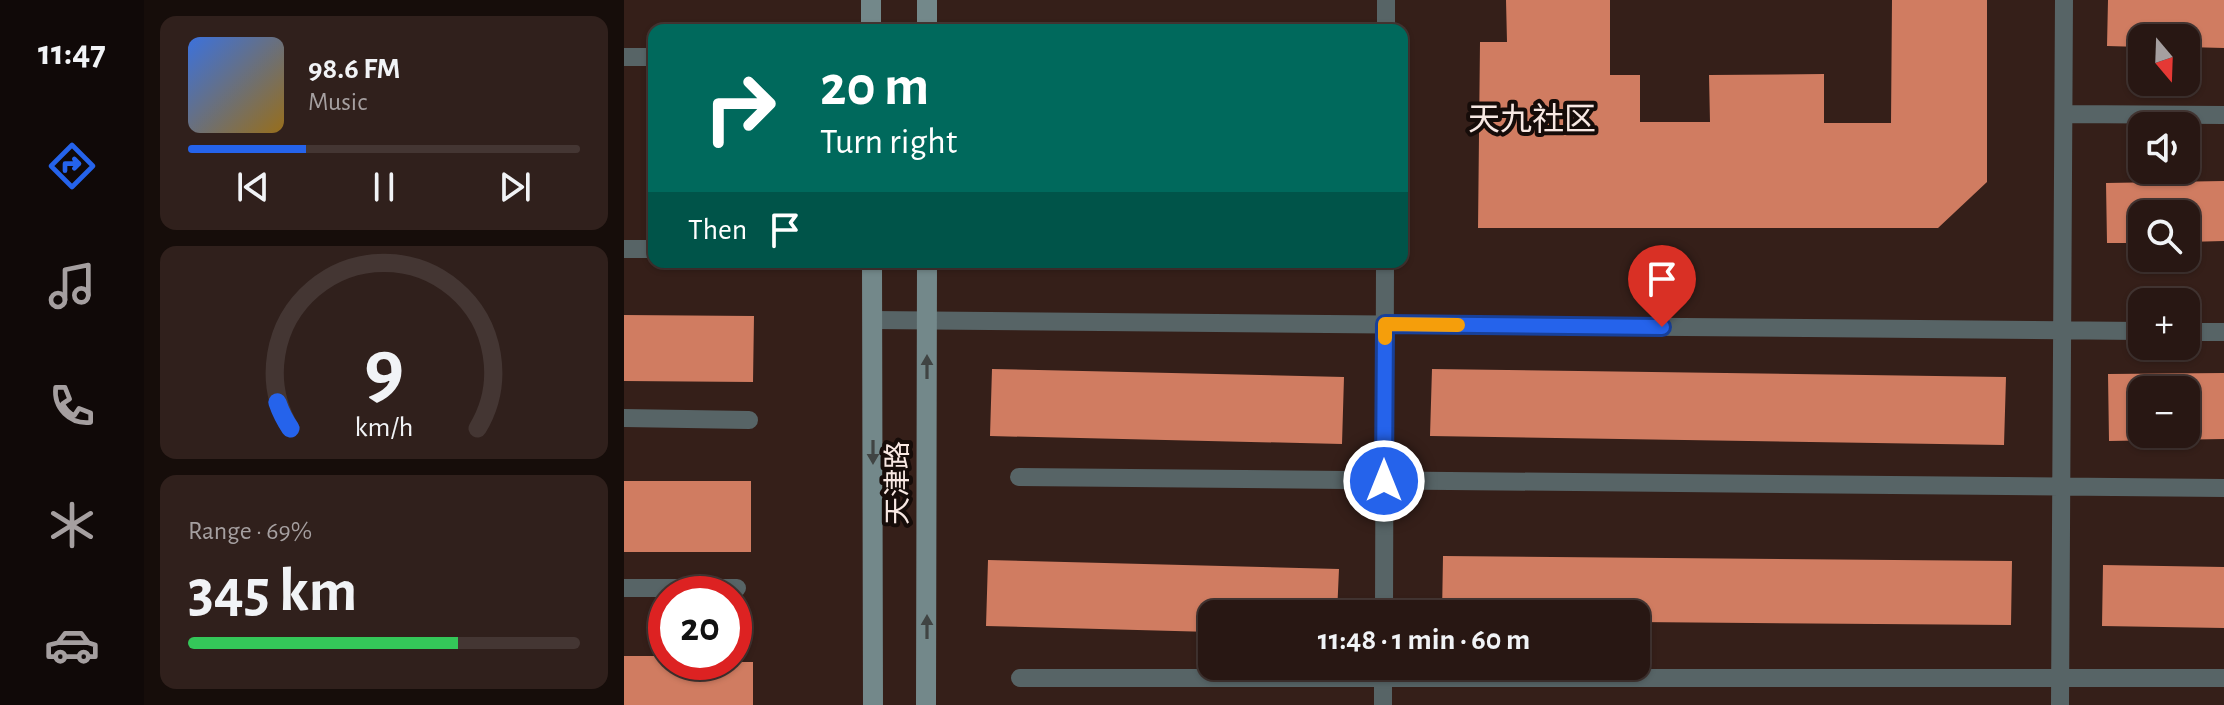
<!DOCTYPE html>
<html lang="en">
<head>
<meta charset="utf-8">
<style>
  body { margin:0; font-family:"Alegreya Sans","Noto Sans SC",sans-serif; background:#30201c; color:#f1f3f6; height:100vh; display:flex; flex-direction:column; font-size:30px; white-space:nowrap }
  * { box-sizing:border-box; margin:0 }
  p { font-size:26px; color:#a59fa0 }
  .icon { flex:none; width:44px; height:44px; fill:none; stroke:currentColor; stroke-width:2; stroke-linecap:round; stroke-linejoin:round }
  .map { position:relative; flex:1; overflow:hidden }
  .panel { display:flex; flex-direction:column; gap:16px; padding:16px; background:#160d0a; width:480px }
  .panel>* { flex:none }
  .banner { position:absolute; left:24px; top:24px; width:760px; height:244px; border-radius:16px; box-shadow:0 2px 6px #0004,0 0 0 2px #443633; background:#00695c; color:#fff; overflow:hidden }
  .needle { width:52px; rotate:161deg }
  .controls { position:absolute; left:1504px; top:24px; display:grid; gap:16px }
  .controls a { display:grid; place-items:center; width:72px; height:72px; border-radius:16px; background:#281713; box-shadow:0 2px 6px #0004,0 0 0 2px #443633; font-size:40px }
  .speed { position:absolute; left:24px; top:576px; display:flex; gap:16px; font-size:40px; font-weight:700; text-align:center }
  .speed>* { display:grid; place-content:center; width:104px; height:104px; border-radius:50%; background:#281713; box-shadow:0 2px 6px #0004,0 0 0 2px #443633; line-height:1 }
  .speed .limit { border:12px solid #d22; background:#fff; color:#111 }
  .pin { position:absolute; display:grid; place-items:center; width:68px; height:68px; color:#fff; margin:-82px -34px; border-radius:50% 50% 50% 0; rotate:-45deg; box-shadow:0 0 8px #0007 }
  .pin .icon { rotate:45deg }
  .me { position:absolute; width:88px; margin:-44px; rotate:0deg; stroke-linejoin:round; filter:drop-shadow(0 0 6px #0008) }
  .turn { display:flex; align-items:center; gap:28px; height:168px; padding:0 40px; font-size:36px }
  .turn .icon { width:104px; height:104px; stroke-width:2.5 }
  .turn b { display:block; font-size:56px; line-height:68px }
  .then { display:flex; align-items:center; height:76px; padding:0 40px; background:#0003; gap:16px; font-size:30px }
  .big { font-size:60px; font-weight:700; line-height:1.1 }
  .panel .widget { flex:1; display:flex; flex-direction:column; justify-content:center; gap:12px; min-width:0; padding:0 28px; border-radius:16px; background:#30201c }
  .panel .dial { align-items:center; gap:0 }
  .dial svg { height:208px; overflow:visible; fill:none; stroke:#443633; stroke-width:7; stroke-linecap:round; text-anchor:middle }
  .dial text { fill:#f1f3f6; stroke:none }
  .song { display:flex; align-items:center; gap:24px }
  .cover { width:96px; height:96px; border-radius:12px; background:linear-gradient(135deg,hsl(220 70% 55%),hsl(40 70% 35%)) }
  .played { height:8px; border-radius:4px; background:linear-gradient(90deg,#2563eb 30%,#443633 30%) }
  .keys { display:flex; justify-content:space-around; direction:ltr }
  .charge { height:12px; border-radius:6px; background:linear-gradient(90deg,#34c759 69%,#443633 0) }
  .trip { position:absolute; left:574px; top:600px; width:452px; height:80px; border-radius:16px; background:#281713; box-shadow:0 2px 6px #0004,0 0 0 2px #443633; font-weight:700; line-height:80px; text-align:center }
  main { display:flex; flex:1; min-height:0 }
  .menu { display:flex; flex-direction:column; width:144px; justify-content:space-around; align-items:center; background:#100908; color:#a59fa0 }
  .menu .icon { width:56px; height:56px }
  .menu .active { color:#2563eb }
  .menu b { font-size:36px; color:#f1f3f6 }
  .map>svg:first-child { display:block }
  .building { fill:#d07c61; fill-rule:evenodd }
  .lines { fill:none; stroke-linecap:round; stroke-linejoin:round }
  .service { stroke:#576466; stroke-width:18 }
  .secondary { stroke:#73888a; stroke-width:20 }
  .oneway { fill:#404443 }
  .route-casing { stroke:#184099; stroke-width:20 }
  .route { stroke:#2563eb; stroke-width:14 }
  .slow { stroke:#f59e0b; stroke-width:14 }
  .labels { text-anchor:middle; dominant-baseline:central; stroke-width:8; stroke-linejoin:round; paint-order:stroke }
  .street-label { font-size:28px; fill:#f8e8e3; stroke:#160c09 }
  .quarter-label { font-size:32px; fill:#f8e8e3; stroke:#160c09 }
</style>
</head>
<body>
<main>
<nav class="menu">
<b>11:47</b>
<svg class="icon active" aria-label="directions" viewBox="0 0 24 24"><path d="M12 3l9 9-9 9-9-9zM9 14v-3h6M13 9l2 2-2 2"/></svg>
<svg class="icon" aria-label="music" viewBox="0 0 24 24"><path d="M9 18V5l10-2v13"/><circle cx="6" cy="18" r="3"/><circle cx="16" cy="16" r="3"/></svg>
<svg class="icon" aria-label="phone" viewBox="0 0 24 24"><path d="M5 4h4l2 5-3 2q2 4 5 5l2-3 5 2v4C11 20 4 13 5 4z"/></svg>
<svg class="icon" aria-label="climate" viewBox="0 0 24 24"><path d="M12 3v18M4 7l16 10M4 17L20 7"/></svg>
<svg class="icon" aria-label="car" viewBox="0 0 24 24"><path d="M5 17H2v-5l4-1 3-4h7l3 4 3 1v5h-3M9 17h6M6 11h13"/><circle cx="7" cy="17" r="2"/><circle cx="17" cy="17" r="2"/></svg>
</nav>
<section class="panel">
<div class="widget">
<div class="song"><i class="cover"></i><div><b>98.6 FM</b><p>Music</p></div></div>
<div class="played"></div>
<div class="keys"><svg class="icon" aria-label="previous" viewBox="0 0 24 24"><path d="M18 5L8 12l10 7zM5 5v14"/></svg><svg class="icon" aria-label="pause" viewBox="0 0 24 24"><path d="M8 5v14M16 5v14"/></svg><svg class="icon" aria-label="next" viewBox="0 0 24 24"><path d="M6 5l10 7-10 7zM19 5v14"/></svg></div>
</div>
<div class="widget dial"><svg viewBox="0 0 100 80">
<path d="M14 69A42 42 0 1 1 86 69"/>
<path d="M14 69A42 42 0 0 1 9 59" stroke="#2563eb"/>
<text x="50" y="56" font-size="32" font-weight="700">9</text>
<text x="50" y="72" font-size="11">km/h</text>
</svg></div>
<div class="widget"><p>Range · 69%</p><b class="big">345 km</b><div class="charge"></div></div>
</section>
<div class="map">
<svg width="1600" height="705" viewBox="0 0 1600 705">
  <rect width="100%" height="100%" fill="#351f19"/>
  <path class="building" d="M882,0H986V75H1016V122H1086L1085,75L1200,74V123H1267L1268,0H1363V182L1314,228H854L856,42H883Z
    M1484,0H1600V48L1562,47V38H1518V47L1483,46Z
    M1600,181V241L1562,242V214H1518V243H1483L1482,183Z
    M0,315L130,316L129,382L0,381Z
    M368,369L720,377L718,444L366,436Z
    M808,369L1382,377L1380,445L806,436Z
    M1600,373V439L1485,441L1484,374ZM1518,390H1562V434H1518Z
    M0,481H127V552H0Z
    M819,556L1388,561L1387,625L1012,622V614H818Z
    M364,560L715,569L713,614H588V632L362,626Z
    M1479,565L1600,567V628L1478,626Z
    M0,656H42V662H129V705H0Z"/>
  <g class="lines">
    <path class="service" d="M762,30V0
      M0,57H30
      M1440,114L1600,115
      M0,249H30
      M248,320L1518,331
      M1562,332H1600
      M0,418L125,420
      M395,477L1600,488
      M0,588H113
      M760,614L761,262
      M396,678H1600
      M759,705V669
      M1436,705L1440,0"/>
    <path class="secondary" d="M247,0V30
      M303,0V30
      M248,262L249,705
      M302,705L303,262"/>
  </g>
  <defs><path id="oneway-solid" d="M-6-.8H1V-3.2L6.5 0L1 3.2V.8H-6Z" transform="scale(2)"/></defs>
  <g class="oneway">
    <use href="#oneway-solid" transform="translate(303 367) rotate(-90)"/>
    <use href="#oneway-solid" transform="translate(249 452) rotate(90)"/>
    <use href="#oneway-solid" transform="translate(303 627) rotate(-90)"/>
  </g>
  <g class="lines">
    <defs>
      <path id="route" d="M760,481L761,324L1038,327"/>
    </defs>
    <use href="#route" class="route-casing"/>
    <use href="#route" class="route"/>
    <path class="slow" d="M761,338V324L834,325"/>
  </g>
  <g class="labels">
    <g class="street-label">
      <text transform="translate(275 483) rotate(-90)">天津路</text>
    </g>
    <g class="quarter-label">
      <text x="908" y="120">天九社区</text>
    </g>
  </g>
</svg>
<div class="controls">
<a><svg class="needle" viewBox="-14 -14 28 28"><path d="M0-13l5 13h-10z" fill="#e53935"/><path d="M0 13l5-13h-10z" fill="#a59fa0"/></svg></a>
<a><svg class="icon" aria-label="sound" viewBox="0 0 24 24"><path d="M4 9h4l5-4v14l-5-4H4zM17 9q2 3 0 6"/></svg></a>
<a><svg class="icon" aria-label="search" viewBox="0 0 24 24"><circle cx="10" cy="10" r="6"/><path d="M15 15l6 6"/></svg></a>
<a>+</a>
<a>−</a>
</div>
<div class="speed"><div class="limit">20</div></div>
<div class="pin" style="left:1038px;top:327px;background:#d93025"><svg class="icon" aria-label="arrive" viewBox="0 0 24 24"><path d="M6 21V4h12l-3 4 3 4H6"/></svg></div>
<svg class="me" style="left:760px;top:481px" viewBox="-20 -20 40 40"><circle r="17" fill="#2563eb" stroke="#fff" stroke-width="3"/><path d="M0-11L8 9 0 5-8 9z" fill="#fff"/></svg>
<div class="trip">11:48 · 1 min · 60 m</div>
<div class="banner">
<div class="turn"><svg class="icon" aria-label="right" viewBox="0 0 24 24"><path d="M7 20v-9h11M14 6l5 5-5 5"/></svg><div><b>20 m</b>Turn right</div></div>
<div class="then">Then<svg class="icon" aria-label="arrive" viewBox="0 0 24 24"><path d="M6 21V4h12l-3 4 3 4H6"/></svg></div>
</div>
</div>
</main>
</body>
</html>
